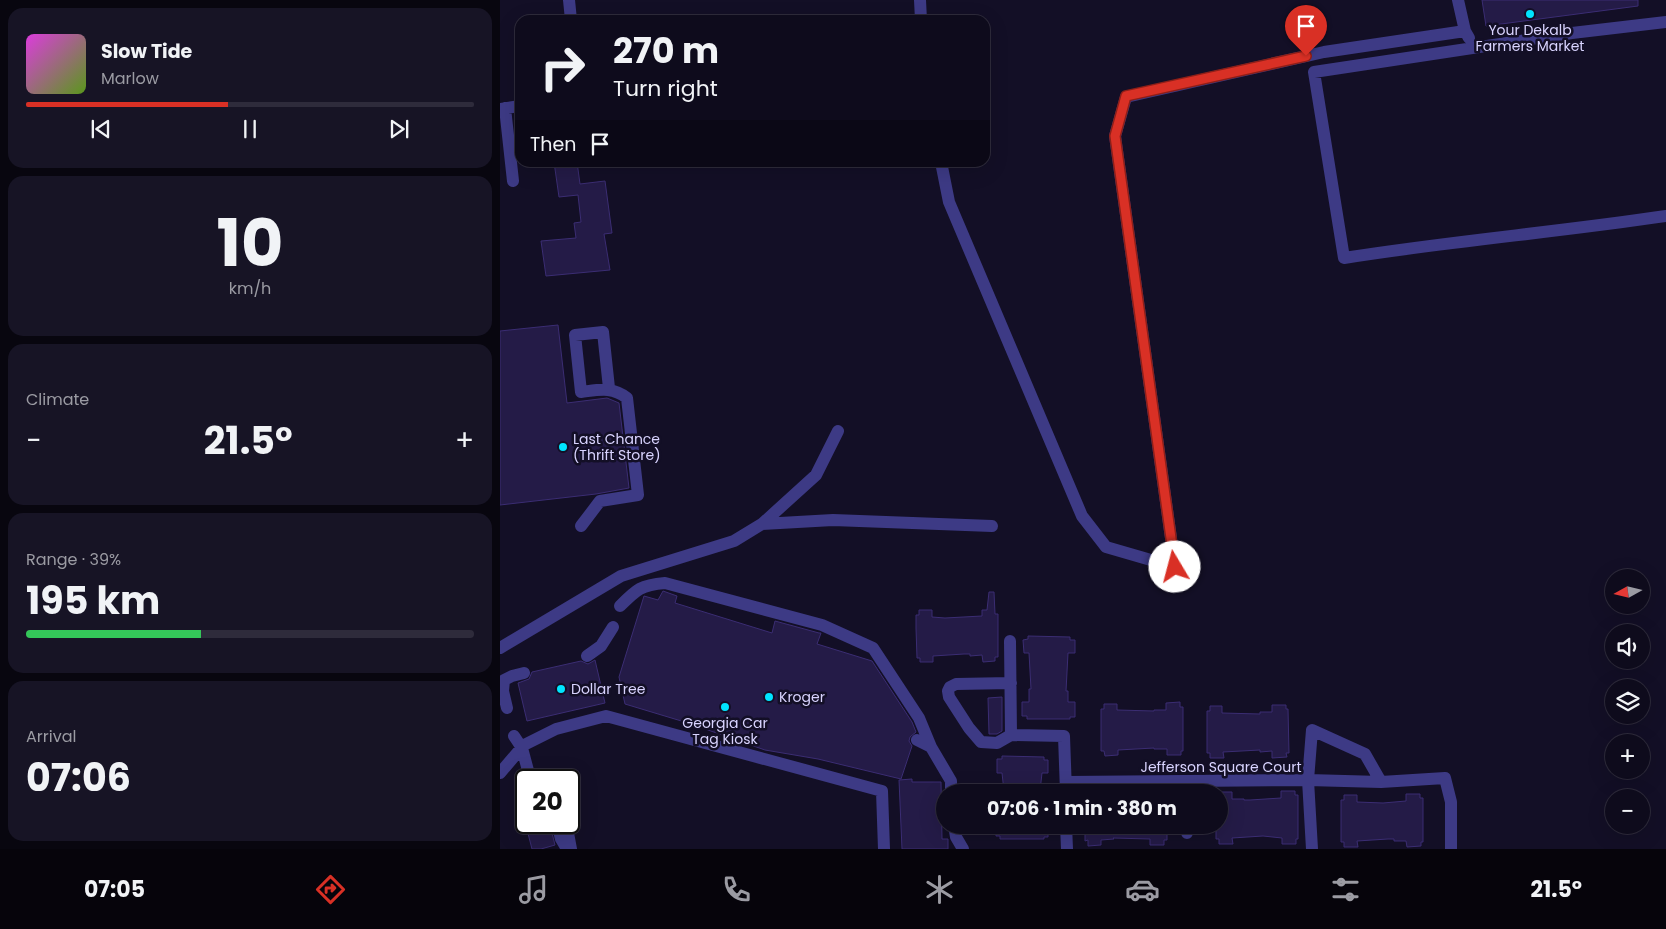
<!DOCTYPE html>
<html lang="en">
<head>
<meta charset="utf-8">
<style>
  body { margin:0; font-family:Poppins,sans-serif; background:#171425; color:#f1f3f6; height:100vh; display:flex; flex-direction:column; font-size:19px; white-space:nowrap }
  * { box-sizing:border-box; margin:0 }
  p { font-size:16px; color:#9b9ba3 }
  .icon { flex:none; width:28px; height:28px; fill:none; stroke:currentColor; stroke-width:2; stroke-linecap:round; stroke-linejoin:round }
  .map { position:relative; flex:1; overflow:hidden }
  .side { display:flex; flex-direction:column; gap:8px; padding:8px; background:#08060f; width:500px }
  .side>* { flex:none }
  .banner { position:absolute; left:15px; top:15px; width:475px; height:152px; border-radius:15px; box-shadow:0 5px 20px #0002,0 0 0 1px #2e2b3b; background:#0e0b1c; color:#f1f3f6; overflow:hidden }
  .needle { width:32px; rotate:262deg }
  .tools { position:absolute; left:1105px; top:569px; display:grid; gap:10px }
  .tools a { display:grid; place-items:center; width:45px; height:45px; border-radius:50%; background:#0e0b1c; box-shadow:0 5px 20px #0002,0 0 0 1px #2e2b3b; font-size:25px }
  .speed { position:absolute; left:15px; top:769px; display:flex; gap:10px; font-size:25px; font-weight:700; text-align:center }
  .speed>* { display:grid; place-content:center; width:65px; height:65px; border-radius:50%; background:#0e0b1c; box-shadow:0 5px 20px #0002,0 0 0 1px #2e2b3b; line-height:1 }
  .speed .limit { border:2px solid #111; border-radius:8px; background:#fff; color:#111 }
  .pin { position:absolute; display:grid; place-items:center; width:42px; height:42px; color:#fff; margin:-51px -21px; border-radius:50% 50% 50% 0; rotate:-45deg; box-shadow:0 0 5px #0007 }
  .pin .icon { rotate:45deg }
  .me { position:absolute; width:55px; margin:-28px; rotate:352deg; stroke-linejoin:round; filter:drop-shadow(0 0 4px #0008) }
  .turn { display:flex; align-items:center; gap:18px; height:105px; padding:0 15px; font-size:22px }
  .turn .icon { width:65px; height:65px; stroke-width:2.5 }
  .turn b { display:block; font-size:35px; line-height:42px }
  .then { display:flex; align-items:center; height:48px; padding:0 15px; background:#0003; gap:10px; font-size:19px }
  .big { font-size:38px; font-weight:700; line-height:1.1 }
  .side .tile { flex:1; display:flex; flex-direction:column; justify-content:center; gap:8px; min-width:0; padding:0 18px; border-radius:15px; background:#171425 }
  .side .dial { align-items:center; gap:0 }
  .dial b { font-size:65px; line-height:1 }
  .song { display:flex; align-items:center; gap:15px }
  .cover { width:60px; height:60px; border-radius:8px; background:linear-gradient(135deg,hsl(300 70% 55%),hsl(90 70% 35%)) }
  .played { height:5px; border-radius:2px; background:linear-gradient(90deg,#d93025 45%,#2e2b3b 45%) }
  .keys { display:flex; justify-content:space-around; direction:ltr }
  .heat { display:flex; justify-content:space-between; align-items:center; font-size:28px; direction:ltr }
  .charge { height:8px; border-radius:4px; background:linear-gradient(90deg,#34c759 39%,#2e2b3b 0) }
  .trip { position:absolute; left:436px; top:784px; width:292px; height:50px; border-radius:25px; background:#0e0b1c; box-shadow:0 5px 20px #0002,0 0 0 1px #2e2b3b; font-weight:700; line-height:50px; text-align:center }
  .tabs { display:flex; height:80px; justify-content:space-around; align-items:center; background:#06040b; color:#9b9ba3 }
  .tabs .icon { width:35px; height:35px }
  .tabs .selected { color:#d93025 }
  .tabs b { font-size:22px; color:#f1f3f6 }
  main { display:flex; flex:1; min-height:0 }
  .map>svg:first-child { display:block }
  .building { fill:#241b47; stroke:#3b2d73 }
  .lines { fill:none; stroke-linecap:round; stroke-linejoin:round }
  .minor { stroke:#3d3a85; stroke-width:12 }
  .route-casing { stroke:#8d1f18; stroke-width:12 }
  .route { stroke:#d93025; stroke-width:9 }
  .poi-dot { fill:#00e5ff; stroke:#130f26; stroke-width:2 }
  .labels { text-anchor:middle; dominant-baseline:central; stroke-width:5; stroke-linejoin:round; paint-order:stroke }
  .poi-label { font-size:14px; fill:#d9d4ff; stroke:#130f26; text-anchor:start }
  .street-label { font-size:14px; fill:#d9d4ff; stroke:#130f26 }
</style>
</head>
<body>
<main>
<section class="side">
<div class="tile">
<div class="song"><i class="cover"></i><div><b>Slow Tide</b><p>Marlow</p></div></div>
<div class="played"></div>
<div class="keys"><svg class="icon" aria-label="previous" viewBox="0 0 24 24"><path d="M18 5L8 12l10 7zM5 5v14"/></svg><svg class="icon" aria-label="pause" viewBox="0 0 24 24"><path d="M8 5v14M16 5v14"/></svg><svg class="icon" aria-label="next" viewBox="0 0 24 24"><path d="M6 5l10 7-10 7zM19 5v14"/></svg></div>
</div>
<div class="tile dial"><b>10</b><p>km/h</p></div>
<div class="tile"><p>Climate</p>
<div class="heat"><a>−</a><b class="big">21.5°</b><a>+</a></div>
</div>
<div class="tile"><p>Range · 39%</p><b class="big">195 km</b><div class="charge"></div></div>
<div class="tile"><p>Arrival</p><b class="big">07:06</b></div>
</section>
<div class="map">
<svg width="1166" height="849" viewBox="0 0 1166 849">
  <rect width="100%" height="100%" fill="#130f26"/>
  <path class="building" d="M982,0H1138V6L986,26Z
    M54,162H77L80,184L105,181L112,233L104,234L110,270L46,276L41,241L76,238L74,223L81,222L78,195L59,197Z
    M58,325L67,403L107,398L119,403L129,488L96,494L0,505V331Z
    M163,591L177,596L175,603L272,633L275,621L319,633H321L317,644L372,661L412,722L416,732L410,737L409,741L412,746L401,779L318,759L265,750L188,723L125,704L119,677L144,596L158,600Z
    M489,592H494L495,614H498V657H495V661L483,662L482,655L470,656V654H464L433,656V662H420V658H417L416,628V615H419V610H432V617L445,618L482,616V610H487Z
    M528,636L570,637V640H575V653H568L566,691H568V702H575V717H570V719H527V716H522V702H529V689H531L529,653H524L523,640L528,639Z
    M95,660L105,703L27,721L18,683L29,679L32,672L81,661L88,664Z
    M502,697V731L497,734H489L488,698Z
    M680,702V707H683V751H681V755H667V749H654V748L618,750V755L605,756L604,751H601V709H604V704H617V710L654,711V710H666V703Z
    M772,705H786V709H788L789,753H786L787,757L772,758V751L760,752V750L723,752L724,758H710V753H707V711H710V706H722V713L760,714V712H772Z
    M502,756L544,757V760H548V773H542L540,791H537V792L504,791L502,773H497V759H502Z
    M412,779V782H441L442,839H448V849H402L399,780Z
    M781,791H795V795H798V839H796V844H782V838L763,836L732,838L733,844H719V839H716V828H719L720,825V792H732V799H744V800H750L781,798Z
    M906,794H920V798H923V842H921V846L907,847L906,841H894V839H888L857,841L858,847H844V842H841V800H844V795H857V802L883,803L906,801Z
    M25,822H58L53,826L51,829L55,845L41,849H32Z
    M496,825H548V837H544V839H500V836H496Z
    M588,825H664V827H667V840H664V845H650V839L613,838L614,839L601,840V845L588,846V840L585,841V829H588Z"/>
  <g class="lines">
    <path class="minor" d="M69,0L71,20
      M420,0L421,20
      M958,0L965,31L969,38
      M1166,22L1072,33L814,72L844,258C951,241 1059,232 1166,216
      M5,108L13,181
      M0,109L20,106
      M441,162L449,202L582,516L606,547L675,567L615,136L626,97L824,52L965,31
      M262,524L333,520L492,526
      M81,526L100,501L138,495L127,398C112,386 98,390 81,392L75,335L103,332L109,388
      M120,606C137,589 141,585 165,583L322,625L373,648L419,718L431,747
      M510,641L511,735L564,736L566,792
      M0,648L121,576L234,541L262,524L316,475L338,431
      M87,656L101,646L113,627
      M511,683L456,684L450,687L448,691L449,697L469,728L481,742L497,743L511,735
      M7,708L3,691L4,680L12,676L24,673
      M14,736L22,748L30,778L32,780
      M417,740L431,747L451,781V792
      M0,773L24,745L56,729L106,716L382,791L384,849
      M566,782L808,780L812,849
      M881,782L865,754L812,730L808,780L881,782L945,778L951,802V849
      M66,822L71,849
      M454,825L456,837L463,849
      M566,825L567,849
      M59,831L61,839L67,849
      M687,833V825"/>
  </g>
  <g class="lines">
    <defs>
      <path id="route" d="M675,567L615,136L626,96L806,56"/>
    </defs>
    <use href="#route" class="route-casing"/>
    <use href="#route" class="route"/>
  </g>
  <g class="poi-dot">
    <circle cx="1030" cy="14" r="5"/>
    <circle cx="63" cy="447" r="5"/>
    <circle cx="61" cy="689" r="5"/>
    <circle cx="269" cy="697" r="5"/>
    <circle cx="225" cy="707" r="5"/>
  </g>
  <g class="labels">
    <g class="poi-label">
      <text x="1030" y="30" text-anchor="middle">Your Dekalb<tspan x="1030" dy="16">Farmers Market</tspan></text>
      <text x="73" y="439">Last Chance<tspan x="73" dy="16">(Thrift Store)</tspan></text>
      <text x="71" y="689">Dollar Tree</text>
      <text x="279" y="697">Kroger</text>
      <text x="225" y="723" text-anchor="middle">Georgia Car<tspan x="225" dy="16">Tag Kiosk</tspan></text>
    </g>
    <g class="street-label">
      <text x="721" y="767">Jefferson Square Court</text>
    </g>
  </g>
</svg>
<div class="tools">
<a><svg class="needle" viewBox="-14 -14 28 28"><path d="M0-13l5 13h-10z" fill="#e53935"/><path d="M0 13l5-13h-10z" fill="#9b9ba3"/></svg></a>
<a><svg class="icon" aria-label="sound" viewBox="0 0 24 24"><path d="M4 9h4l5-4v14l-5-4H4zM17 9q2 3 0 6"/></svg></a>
<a><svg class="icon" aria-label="layers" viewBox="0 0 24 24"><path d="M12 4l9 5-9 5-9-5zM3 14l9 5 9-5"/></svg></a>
<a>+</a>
<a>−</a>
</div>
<div class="speed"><div class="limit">20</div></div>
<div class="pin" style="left:806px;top:56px;background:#d93025"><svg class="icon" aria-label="arrive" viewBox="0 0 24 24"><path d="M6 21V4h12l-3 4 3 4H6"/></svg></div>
<svg class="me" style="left:675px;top:567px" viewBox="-20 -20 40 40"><circle r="19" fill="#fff"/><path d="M0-13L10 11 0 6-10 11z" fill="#d93025"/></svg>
<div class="trip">07:06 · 1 min · 380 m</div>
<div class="banner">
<div class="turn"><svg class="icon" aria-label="right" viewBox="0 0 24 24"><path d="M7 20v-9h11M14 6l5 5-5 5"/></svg><div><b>270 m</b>Turn right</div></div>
<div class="then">Then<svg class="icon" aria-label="arrive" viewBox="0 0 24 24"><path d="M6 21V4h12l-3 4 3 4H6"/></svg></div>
</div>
</div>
</main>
<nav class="tabs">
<b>07:05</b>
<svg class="icon selected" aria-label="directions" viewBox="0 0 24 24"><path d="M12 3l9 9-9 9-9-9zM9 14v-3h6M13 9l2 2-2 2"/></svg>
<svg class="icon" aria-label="music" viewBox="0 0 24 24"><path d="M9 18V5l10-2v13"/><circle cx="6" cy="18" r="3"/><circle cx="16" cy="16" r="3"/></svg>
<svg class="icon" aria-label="phone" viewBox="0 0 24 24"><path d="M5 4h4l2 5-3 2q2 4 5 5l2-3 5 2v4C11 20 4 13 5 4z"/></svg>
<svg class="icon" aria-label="climate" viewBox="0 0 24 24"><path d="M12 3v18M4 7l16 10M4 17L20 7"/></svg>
<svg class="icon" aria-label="car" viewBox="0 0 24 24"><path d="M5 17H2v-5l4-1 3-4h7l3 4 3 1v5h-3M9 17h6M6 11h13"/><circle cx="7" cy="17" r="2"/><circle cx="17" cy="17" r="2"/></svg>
<svg class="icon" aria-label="filters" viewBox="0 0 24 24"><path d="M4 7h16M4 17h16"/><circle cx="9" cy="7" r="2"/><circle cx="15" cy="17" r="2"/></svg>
<b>21.5°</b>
</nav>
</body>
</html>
